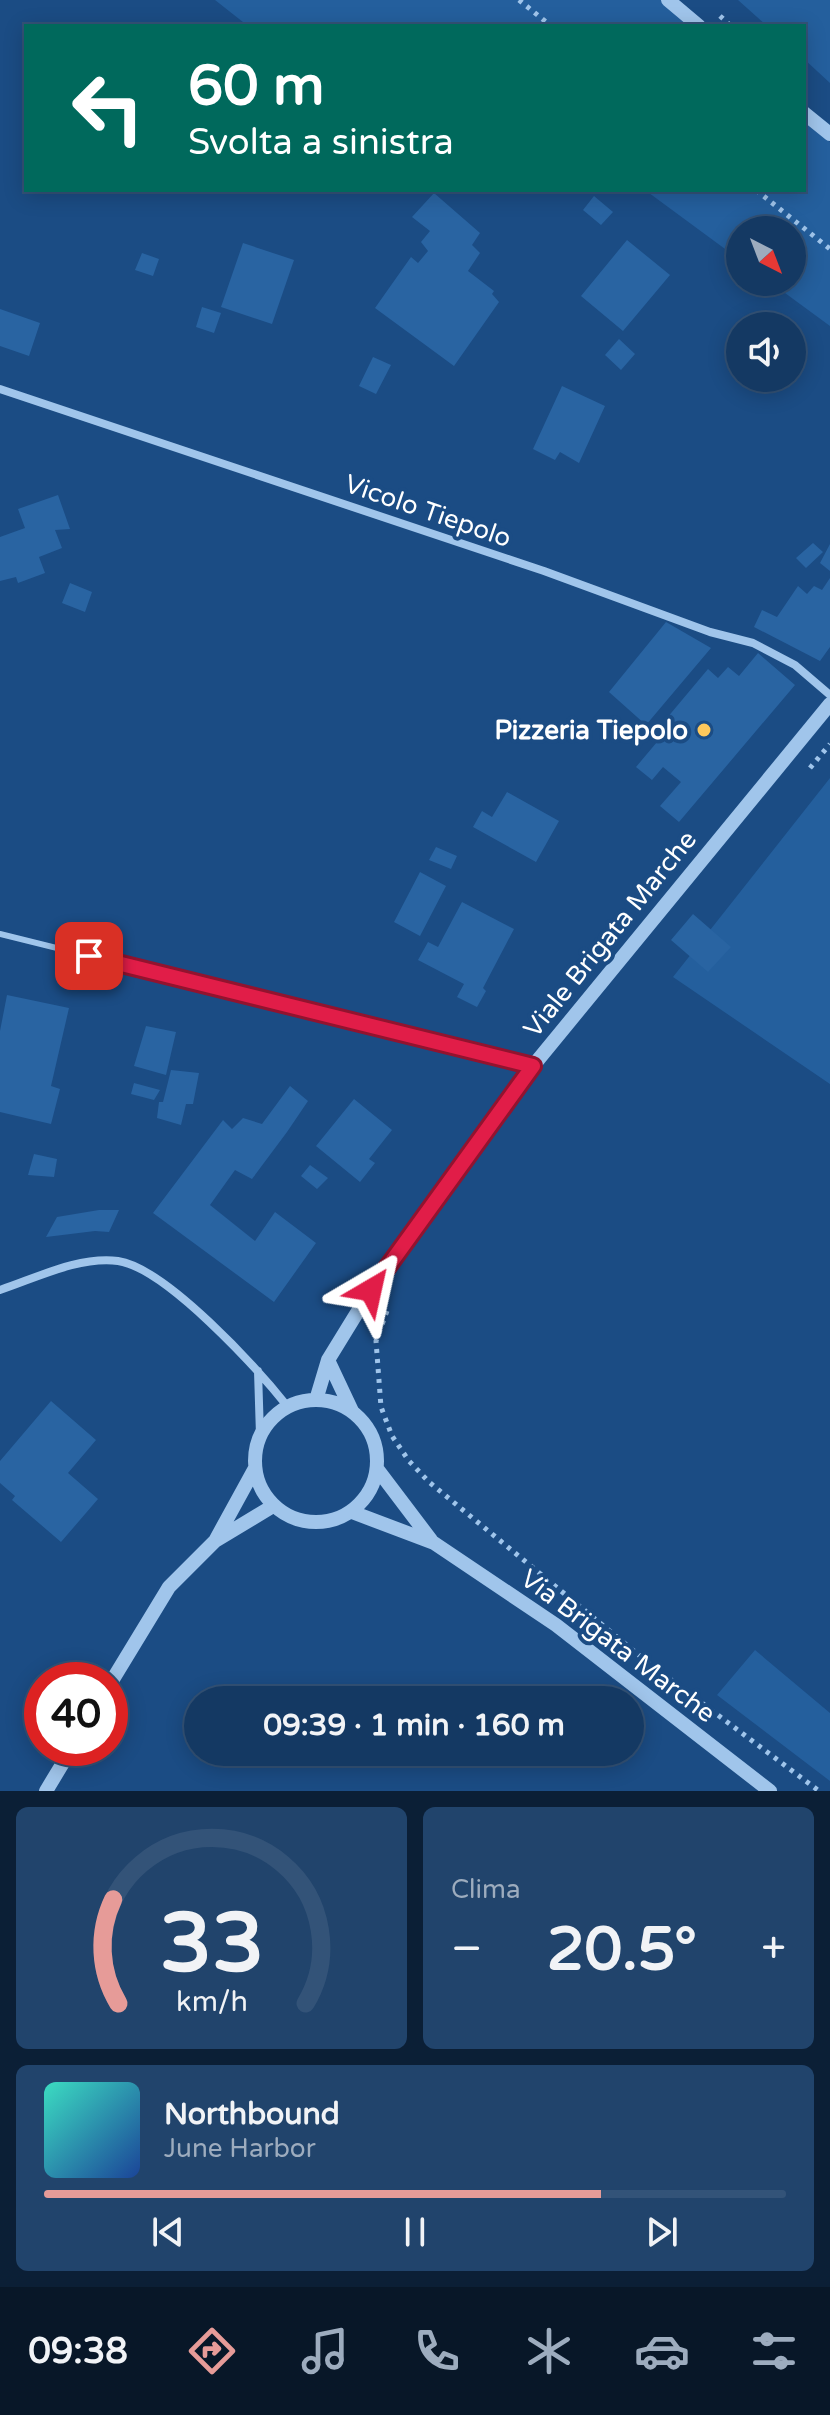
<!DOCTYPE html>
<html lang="it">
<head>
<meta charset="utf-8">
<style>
  body { margin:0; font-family:"Varela Round",sans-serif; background:#21446c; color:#f1f3f6; height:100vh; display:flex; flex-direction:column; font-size:30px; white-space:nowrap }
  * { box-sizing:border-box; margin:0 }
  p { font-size:26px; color:#9dacbe }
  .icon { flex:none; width:44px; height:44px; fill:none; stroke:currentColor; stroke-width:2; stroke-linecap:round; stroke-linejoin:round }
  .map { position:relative; height:1791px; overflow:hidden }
  .details { display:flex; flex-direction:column; gap:16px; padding:16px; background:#0b1f36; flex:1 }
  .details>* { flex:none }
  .banner { position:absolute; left:24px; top:24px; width:782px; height:168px; border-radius:0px; box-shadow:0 4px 20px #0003,0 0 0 2px #335378; background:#00695c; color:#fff; overflow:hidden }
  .needle { width:52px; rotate:138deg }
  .fabs { position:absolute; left:726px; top:216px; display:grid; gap:16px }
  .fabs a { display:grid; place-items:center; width:80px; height:80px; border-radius:50%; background:#143963; box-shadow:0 4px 20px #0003,0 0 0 2px #335378; font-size:40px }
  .speed { position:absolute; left:24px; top:1662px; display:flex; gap:16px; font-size:40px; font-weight:700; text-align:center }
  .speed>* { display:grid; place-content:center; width:104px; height:104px; border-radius:50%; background:#143963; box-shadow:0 4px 20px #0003,0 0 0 2px #335378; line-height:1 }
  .speed .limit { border:12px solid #d22; background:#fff; color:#111 }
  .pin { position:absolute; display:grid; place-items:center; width:68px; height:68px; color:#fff; margin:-34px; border-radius:16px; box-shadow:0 4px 12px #0006 }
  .me { position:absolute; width:88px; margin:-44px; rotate:36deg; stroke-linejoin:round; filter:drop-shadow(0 0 6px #0008) }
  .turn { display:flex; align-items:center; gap:28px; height:168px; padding:0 32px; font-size:36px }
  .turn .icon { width:104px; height:104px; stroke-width:2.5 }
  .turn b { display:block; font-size:56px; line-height:68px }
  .big { font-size:60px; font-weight:800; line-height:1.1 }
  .details .card { flex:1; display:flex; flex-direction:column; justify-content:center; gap:12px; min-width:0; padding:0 28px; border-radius:12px; background:#21446c }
  .details .dial { align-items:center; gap:0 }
  .dial svg { height:208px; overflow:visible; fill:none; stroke:#335378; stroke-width:7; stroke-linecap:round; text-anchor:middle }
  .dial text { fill:#f1f3f6; stroke:none }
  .song { display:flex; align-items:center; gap:24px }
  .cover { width:96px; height:96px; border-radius:12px; background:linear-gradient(135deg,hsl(170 70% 55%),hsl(220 70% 35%)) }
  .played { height:8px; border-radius:4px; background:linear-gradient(90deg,#e69b98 75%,#335378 75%) }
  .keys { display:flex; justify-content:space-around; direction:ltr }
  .heat { display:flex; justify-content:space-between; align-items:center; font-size:44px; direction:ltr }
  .details .tiles { flex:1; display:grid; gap:16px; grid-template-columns:1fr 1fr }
  .card:last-child { grid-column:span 2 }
  .trip { position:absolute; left:184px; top:1686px; width:460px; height:80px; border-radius:40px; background:#143963; box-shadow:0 4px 20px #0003,0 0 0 2px #335378; font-weight:800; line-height:80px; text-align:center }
  .menu { display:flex; height:128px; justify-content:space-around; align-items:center; background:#081728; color:#9dacbe }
  .menu .icon { width:56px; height:56px }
  .menu .active { color:#e69b98 }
  .menu b { font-size:36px; color:#f1f3f6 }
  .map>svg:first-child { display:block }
  .green { fill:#245f9d }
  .building { fill:#2964a2 }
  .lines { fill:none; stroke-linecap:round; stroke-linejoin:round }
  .path { stroke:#a0c5eb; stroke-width:5; stroke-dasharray:4 6; stroke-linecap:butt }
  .service { stroke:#a0c5eb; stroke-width:6 }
  .minor { stroke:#a0c5eb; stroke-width:8 }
  .tertiary { stroke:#a0c5eb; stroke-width:14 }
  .route-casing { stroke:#92132f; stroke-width:20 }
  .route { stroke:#e11d48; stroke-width:14 }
  .poi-dot { fill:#fdc85c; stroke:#1b4c84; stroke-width:3 }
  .labels { text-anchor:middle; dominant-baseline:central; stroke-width:8; stroke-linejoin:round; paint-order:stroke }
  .street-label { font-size:26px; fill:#fff; stroke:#1b4c84 }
  .poi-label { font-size:26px; font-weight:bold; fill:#fff; stroke:#1b4c84; text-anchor:end }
</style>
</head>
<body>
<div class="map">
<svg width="830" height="1791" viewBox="0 0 830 1791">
  <rect width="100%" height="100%" fill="#1b4c84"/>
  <path class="green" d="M215,0H667L698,26H248Z
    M738,0H830V83L804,59V26H767Z
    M804,121L830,142V326L770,282H792V230H740V260L645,190H804Z
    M830,778V1084L673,977Z
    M755,1650L830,1713V1781L717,1695Z"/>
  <path class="building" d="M434,193L480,233L472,245L480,253L468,271L494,291L492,294L499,302L454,366L375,308L411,257L418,263L428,251L421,242L430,231L412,217Z
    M594,196L613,212L601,225L583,210Z
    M627,240L670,275L623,331L581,296Z
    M243,243L294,260L272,324L221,307Z
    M142,253L159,259L153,276L135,270Z
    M202,307L221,313L214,333L196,327Z
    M0,309L40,323L29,356L0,346Z
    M619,339L635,354L621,370L605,355Z
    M373,357L391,365L376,394L359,386Z
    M562,386L605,406L579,463L560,452L555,460L533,449Z
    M58,495L70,529L55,530L62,548L39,557L45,573L18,583L16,577L0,581V537L25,528L18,509Z
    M813,543L823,552L806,568L796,558Z
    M830,544V571L820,563Z
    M830,578V647L820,661L754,627L762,610L777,617L798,586L807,594L814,586L822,590Z
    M70,583L92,592L85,612L62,603Z
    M666,622L711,648L646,725L609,692Z
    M758,653L795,685L679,822L660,806L681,782L663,767L652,780L636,767L657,742L651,737L708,669L718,678L728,667L739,676Z
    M507,792L559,821L536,862L473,827L482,811L492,817Z
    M436,847L457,856L451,869L429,860Z
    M420,872L446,886L420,936L394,922Z
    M462,902L514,929L483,988L486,991L477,1007L457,997L464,984L418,960L428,942L438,947Z
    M693,914L731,947L708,972L671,940Z
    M7,995L69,1008L51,1086L60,1089L51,1124L0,1112V1031Z
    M146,1026L176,1032L166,1075L134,1066Z
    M171,1070L199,1073L193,1104H186L181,1125L157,1118L159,1102H163Z
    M134,1083L160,1090L154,1100L131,1094Z
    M290,1086L308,1101L287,1132L252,1179L235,1170L210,1205L255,1241L275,1212L316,1243L274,1302L153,1213L223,1120L232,1129L243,1118L262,1124Z
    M354,1099L392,1130L369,1159L375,1163L360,1182L316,1146Z
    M34,1154L57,1159L54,1177L28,1175Z
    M310,1165L328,1178L317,1189L301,1176Z
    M99,1210H119L109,1232L95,1231L46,1237L57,1217Z
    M51,1401L96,1440L68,1473L98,1499L61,1542L12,1500L15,1496L0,1483V1461Z"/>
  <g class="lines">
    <path class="path" d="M519,0L551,26
      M720,16L731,26
      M756,190L830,249
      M810,768L830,744
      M387,1311L376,1341L381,1407L392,1436L409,1461L429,1482L646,1661L819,1791"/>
    <path class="service" d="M0,934L532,1066"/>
    <path class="minor" d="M0,389L544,571L710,632L753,643L795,665L830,695
      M0,1290C36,1278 79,1256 118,1261C166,1268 257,1368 288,1407
      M258,1371L260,1435"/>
    <path class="tertiary" d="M668,0L699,26
      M804,113L830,134
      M328,1360L352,1411
      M255 1461a61 61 0 1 1 122 0a61 61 0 1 1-122 0Z
      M316,1400L328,1360L371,1290L533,1066L830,704
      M378,1470L431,1540
      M352,1512L434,1543L556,1625L770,1791
      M215,1541L255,1468
      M110,1684L169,1587L215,1541L273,1506
      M46,1791L72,1748"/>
  </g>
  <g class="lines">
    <defs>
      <path id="route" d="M89,956L533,1066L371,1290"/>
    </defs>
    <use href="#route" class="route-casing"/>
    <use href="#route" class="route"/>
  </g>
  <circle class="poi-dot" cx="704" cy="730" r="8"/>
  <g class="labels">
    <g class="street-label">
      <text transform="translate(428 511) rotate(19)">Vicolo Tiepolo</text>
      <text transform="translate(610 934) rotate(-51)">Viale Brigata Marche</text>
      <text transform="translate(618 1646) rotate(37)">Via Brigata Marche</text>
    </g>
    <g class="poi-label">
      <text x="688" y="730">Pizzeria Tiepolo</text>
    </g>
  </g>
</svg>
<div class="fabs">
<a><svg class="needle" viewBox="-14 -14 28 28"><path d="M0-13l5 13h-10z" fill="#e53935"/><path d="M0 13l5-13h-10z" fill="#9dacbe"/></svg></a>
<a><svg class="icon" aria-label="sound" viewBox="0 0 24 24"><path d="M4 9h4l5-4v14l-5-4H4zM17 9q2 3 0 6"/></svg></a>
</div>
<div class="speed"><div class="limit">40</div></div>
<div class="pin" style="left:89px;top:956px;background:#d93025"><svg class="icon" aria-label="arrive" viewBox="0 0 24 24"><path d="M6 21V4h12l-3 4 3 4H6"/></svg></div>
<svg class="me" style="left:371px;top:1290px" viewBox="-20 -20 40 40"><path d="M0-17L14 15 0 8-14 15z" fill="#e11d48" stroke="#fff" stroke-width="4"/></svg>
<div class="trip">09:39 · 1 min · 160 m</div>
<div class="banner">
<div class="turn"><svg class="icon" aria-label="left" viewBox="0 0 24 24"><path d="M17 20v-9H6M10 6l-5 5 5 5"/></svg><div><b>60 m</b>Svolta a sinistra</div></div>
</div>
</div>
<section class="details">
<div class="tiles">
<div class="card dial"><svg viewBox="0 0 100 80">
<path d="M14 69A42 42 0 1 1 86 69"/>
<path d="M14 69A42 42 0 0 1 12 29" stroke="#e69b98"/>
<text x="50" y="56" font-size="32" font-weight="700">33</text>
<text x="50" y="72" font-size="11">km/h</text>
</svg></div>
<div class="card"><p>Clima</p>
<div class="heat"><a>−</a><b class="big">20.5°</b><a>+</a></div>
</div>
<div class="card">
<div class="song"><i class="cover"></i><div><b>Northbound</b><p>June Harbor</p></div></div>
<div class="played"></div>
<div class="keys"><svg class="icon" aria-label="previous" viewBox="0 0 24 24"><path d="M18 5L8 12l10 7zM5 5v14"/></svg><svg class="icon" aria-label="pause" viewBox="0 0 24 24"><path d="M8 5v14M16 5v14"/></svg><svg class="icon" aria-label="next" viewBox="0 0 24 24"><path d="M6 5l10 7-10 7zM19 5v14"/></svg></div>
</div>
</div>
</section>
<nav class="menu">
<b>09:38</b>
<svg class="icon active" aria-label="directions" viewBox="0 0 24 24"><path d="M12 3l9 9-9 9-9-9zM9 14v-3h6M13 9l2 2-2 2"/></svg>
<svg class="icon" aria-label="music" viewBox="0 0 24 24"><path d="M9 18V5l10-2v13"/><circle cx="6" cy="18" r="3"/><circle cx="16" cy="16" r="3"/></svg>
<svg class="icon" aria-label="phone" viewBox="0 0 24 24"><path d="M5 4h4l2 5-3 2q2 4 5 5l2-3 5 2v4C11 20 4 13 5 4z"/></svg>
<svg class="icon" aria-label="climate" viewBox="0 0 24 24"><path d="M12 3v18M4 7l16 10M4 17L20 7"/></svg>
<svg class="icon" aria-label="car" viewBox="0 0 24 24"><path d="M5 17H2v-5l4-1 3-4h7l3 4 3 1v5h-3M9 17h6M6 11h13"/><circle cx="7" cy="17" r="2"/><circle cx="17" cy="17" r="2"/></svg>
<svg class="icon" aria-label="filters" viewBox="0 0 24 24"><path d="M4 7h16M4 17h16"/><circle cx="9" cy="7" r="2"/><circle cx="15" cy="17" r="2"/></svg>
</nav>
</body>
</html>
